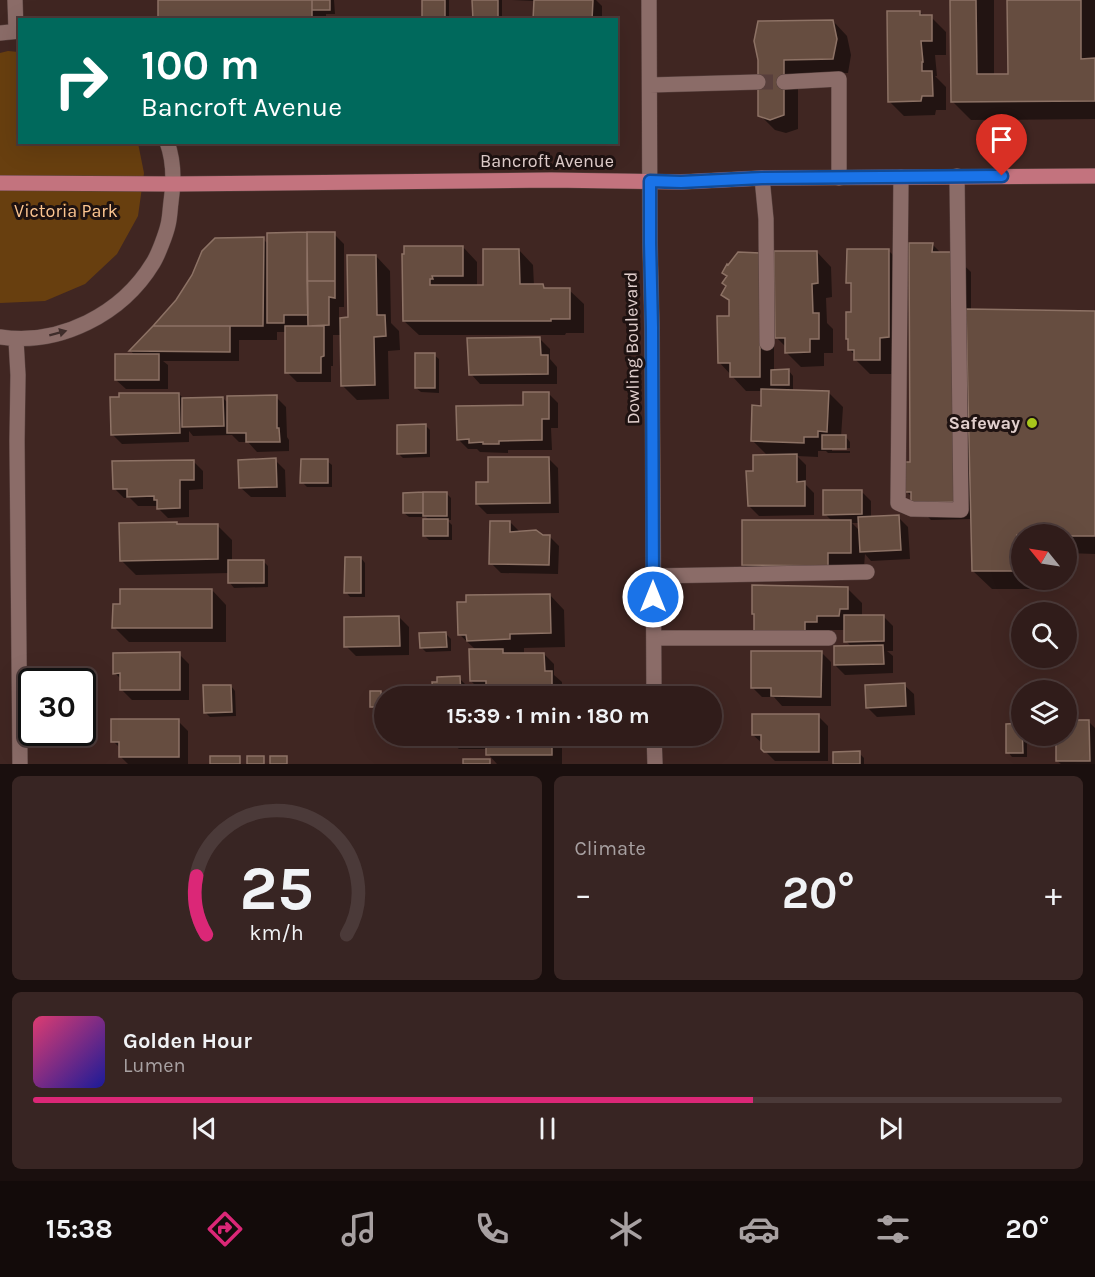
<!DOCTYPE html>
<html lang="en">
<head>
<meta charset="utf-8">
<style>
  body { margin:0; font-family:Karla,sans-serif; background:#382523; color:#f1f3f6; height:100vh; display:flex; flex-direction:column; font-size:22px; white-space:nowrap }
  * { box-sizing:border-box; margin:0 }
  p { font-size:20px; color:#a8a1a2 }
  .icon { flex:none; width:33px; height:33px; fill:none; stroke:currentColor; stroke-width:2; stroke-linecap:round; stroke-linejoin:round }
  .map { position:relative; height:764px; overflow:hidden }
  .side { display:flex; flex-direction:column; gap:12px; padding:12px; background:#1a0f0e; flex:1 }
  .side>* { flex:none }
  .hud { position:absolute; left:18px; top:18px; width:600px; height:126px; border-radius:0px; box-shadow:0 6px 24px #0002,0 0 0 2px #4b3a39; background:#00695c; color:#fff; overflow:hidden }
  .needle { width:39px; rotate:300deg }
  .buttons { position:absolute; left:1011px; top:524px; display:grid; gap:12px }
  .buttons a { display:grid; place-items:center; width:66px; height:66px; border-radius:50%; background:#301c1a; box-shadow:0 6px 24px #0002,0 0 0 2px #4b3a39; font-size:30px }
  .speed { position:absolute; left:18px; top:668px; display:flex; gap:12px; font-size:30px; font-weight:700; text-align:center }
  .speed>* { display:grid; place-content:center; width:78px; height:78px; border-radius:50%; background:#301c1a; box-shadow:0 6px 24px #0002,0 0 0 2px #4b3a39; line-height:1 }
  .speed .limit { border:3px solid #111; border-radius:9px; background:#fff; color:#111 }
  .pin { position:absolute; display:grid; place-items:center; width:51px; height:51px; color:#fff; margin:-62px -26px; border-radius:50% 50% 50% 0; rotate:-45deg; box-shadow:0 0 6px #0007 }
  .pin .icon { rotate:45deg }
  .me { position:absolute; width:66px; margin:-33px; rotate:0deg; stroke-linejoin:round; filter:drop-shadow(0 0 4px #0008) }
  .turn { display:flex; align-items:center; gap:21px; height:126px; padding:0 24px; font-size:27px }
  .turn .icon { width:78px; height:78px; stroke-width:2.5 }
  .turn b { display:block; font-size:42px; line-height:51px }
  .big { font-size:45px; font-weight:700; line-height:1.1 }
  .side .tile { flex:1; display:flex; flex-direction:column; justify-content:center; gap:9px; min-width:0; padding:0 21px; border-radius:9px; background:#382523 }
  .side .dial { align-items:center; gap:0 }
  .dial svg { height:156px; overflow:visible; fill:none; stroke:#4b3a39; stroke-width:7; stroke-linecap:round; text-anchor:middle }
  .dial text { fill:#f1f3f6; stroke:none }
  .song { display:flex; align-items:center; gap:18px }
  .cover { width:72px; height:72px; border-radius:9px; background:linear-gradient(135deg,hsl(340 70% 55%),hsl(240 70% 35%)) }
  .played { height:6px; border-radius:3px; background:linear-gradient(90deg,#db2777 70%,#4b3a39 70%) }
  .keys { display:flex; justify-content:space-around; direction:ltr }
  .heat { display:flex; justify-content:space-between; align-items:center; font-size:33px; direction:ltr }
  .side .tiles { flex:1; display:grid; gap:12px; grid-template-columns:1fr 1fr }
  .tile:last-child { grid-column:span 2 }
  .trip { position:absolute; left:374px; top:686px; width:348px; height:60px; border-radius:30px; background:#301c1a; box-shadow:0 6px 24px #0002,0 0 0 2px #4b3a39; font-weight:700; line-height:60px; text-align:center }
  .tabs { display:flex; height:96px; justify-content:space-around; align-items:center; background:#130b0a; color:#a8a1a2 }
  .tabs .icon { width:42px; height:42px }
  .tabs .current { color:#db2777 }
  .tabs b { font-size:27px; color:#f1f3f6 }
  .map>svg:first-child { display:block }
  .green { fill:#683f0f }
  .shadow { fill:#0007; fill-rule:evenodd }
  .building { fill:#664d40; stroke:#8d7265; stroke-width:1.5 }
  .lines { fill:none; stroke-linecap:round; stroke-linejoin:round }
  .minor-tunnel { stroke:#583f3c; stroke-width:15; stroke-dasharray:15 8; stroke-linecap:butt }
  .minor-casing { stroke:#5a4441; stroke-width:16 }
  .major-casing { stroke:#5a4441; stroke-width:16 }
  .minor { stroke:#8b6c68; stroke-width:15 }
  .major { stroke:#c3737e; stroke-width:15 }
  .oneway { fill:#3f2d2b }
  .route-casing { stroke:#114b97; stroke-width:15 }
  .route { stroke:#1a73e8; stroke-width:10 }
  .poi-dot { fill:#a9c71b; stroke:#1e1211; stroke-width:2 }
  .labels { text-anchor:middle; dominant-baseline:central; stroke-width:6; stroke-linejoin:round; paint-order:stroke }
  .street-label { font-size:18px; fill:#e1cfcd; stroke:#1e1211 }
  .park-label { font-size:18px; fill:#fdc691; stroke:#1e1211 }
  .poi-label { font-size:18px; font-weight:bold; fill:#e1cfcd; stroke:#1e1211; text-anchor:end }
</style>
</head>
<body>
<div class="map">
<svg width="1095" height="764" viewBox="0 0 1095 764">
  <rect width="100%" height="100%" fill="#402622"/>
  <path class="green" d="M8,51L19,52L20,142L138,143L144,173L138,216L117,254L85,284L45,301L0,303V53Z"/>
  <path class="shadow" d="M160,0H334L335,14H326V20H160Z
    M423,0H449V20H423Z
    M474,0H502V20H474Z
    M512,0H596L602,6V20H535V1Z
    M952,0H994V75H1009V0H1095V119L971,120L953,102Z
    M920,12L925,17H931L946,32V55H935L937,76H935L946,87V110H936L935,115L904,116L889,101Z
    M833,21L847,36L851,55L848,73L798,74V129L786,133L775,130L760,115L759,60Z
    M334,234L344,244V307H339V319H349L376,256L390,271L391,323L399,331L400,350L388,351L389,399L357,400L342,385V335H333V366H331V382H297L287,372V332H277V340H239V361H163L168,365V389H126L116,380L135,356L131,351L155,326L263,239L268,244Z
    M932,244L942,254H952L971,272V310L1095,313V554L1066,553V534H1022V579H1035V589H992L973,571L972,519L931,520L913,501L912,497L906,491L912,463Z
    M463,247L477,262V287H484L519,250L533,265L534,286H543L547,290H569L584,304V333H566L565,335H419L404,321V255Z
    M889,251L903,265L894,374H870L856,360V356L849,349L853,314V287L848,282Z
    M817,252L831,267L832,297L826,298L827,323L833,329V353H824V366L801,367L786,352V347L774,335V371H789L793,376V391L828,392L843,407L841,437H846L850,442V448H832V451H850V453H828L826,451H818V457L797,456L806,465V485L814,493V515L759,516L749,506L754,472L768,456L753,441L762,407L763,391H746L719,362L730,317V302L723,295L759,255L776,272Z
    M540,339L550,349V359L557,367V384H480L471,374Z
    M434,355L439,359V393L421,392L416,388Z
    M548,393L558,403V428H551L552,450H508V453L480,452L477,449H468L458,439Z
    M179,394L184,399L223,398L229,404L276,397L286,407L287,437L289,440V451L257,452L248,442H239L232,435L193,436L189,431V442L122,444L112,434Z
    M426,426L430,430V457L403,458L398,453Z
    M548,458L558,468L559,513L487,514L477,504L490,484Z
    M275,460L285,470L286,497H251L241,488Z
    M193,461L203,471V489L189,490V517L168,518L158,508V506H138L130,498H124L114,488Z
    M327,461L332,465V487H307L302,482Z
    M861,491L871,501V518L898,517L908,527L910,559L871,561L865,554L864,567L758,579L743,565L833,522L825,514ZM852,523H860L861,532Z
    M446,493L451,498V520H447L452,525V540H429L425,536L430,521L426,517H409L404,513Z
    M510,522L520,532L549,536L559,546L558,574L501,573L491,563Z
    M217,525L232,540V561H263L268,566V587L234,588L230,583V573L136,575L121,560L178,526Z
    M361,558L365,563V597H350L346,592Z
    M847,588L862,603V617L883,616L893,626V651H887L893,656V673L845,675L835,665L852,647L846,641V630H831V636H819L756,616L753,614Z
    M212,590L226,605V642H129L114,627Z
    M550,595L564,610L565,647L524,648V654H544L554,664V675L562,682V696H492L487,691H481L471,681L476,650L460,635Z
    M399,617L409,627V655L356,656L346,646Z
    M446,634L451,639V651L426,652L421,647Z
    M821,652L831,662V706H782L774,697H762L752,687Z
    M179,654L189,664V700H132L122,690V680L115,673Z
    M459,678L469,688L470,696H434Z
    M904,685L914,694L915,715L877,717L867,707Z
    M231,686L235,691L236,716L210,717L205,712Z
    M380,692L384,696V711H377L372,706Z
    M818,716L828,726V761H775L763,749V744L753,735Z
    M178,721L188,731V764H128L121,757V749L113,741Z
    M1089,722L1095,728V764H1061L1057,761V735H1066Z
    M439,735H555V739L562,746V764H497L488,754V749H459L455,746H449Z
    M1022,735H1027V757H1012L1008,752Z
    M835,753H859L864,758V764H835Z"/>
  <path class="building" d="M158,0H312V20H158Z
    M312,0H330V10H312Z
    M422,0H445V20H422Z
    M472,0H498V20H473Z
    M534,0H593L592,20H533Z
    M950,0H976L977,74H1008L1007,0H1081V59L1095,58V101L951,102Z
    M887,11H920V15H932V41H921L923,62H922V71H932L933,96H922L921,101L888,102Z
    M833,20L837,39L833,59L784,60V115L770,120L758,116V60L754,41L758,21Z
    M307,232L308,315H284V323H267V233Z
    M307,232H335V281H307Z
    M264,237L263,326H153L176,300L192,275L202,251L215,238Z
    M909,243H933L932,252H953L955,502H911V492H904L905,462H910Z
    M404,246H463V276H432L433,279H430V285H483V249H519L520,284H543L544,288H570V319H551V321H403L402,254H404Z
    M847,249H889V337L880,338V360H854V350H848V339H846V312H851V283H846Z
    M774,251H817L818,283L812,284L813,313H819V339H810V352L785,353V338H775Z
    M738,252L760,253V377H730V363H718L717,316H729V300L721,295L726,286L722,283L727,276L722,273L727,264L728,265Z
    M347,255H376L377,315H385L386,336L374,337L375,385L341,386L340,318L348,317Z
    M307,281H335V298L329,297V325L308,326Z
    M966,309L1095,311V536H1066V534L1017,535L1018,571H972Z
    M153,326H230V352L129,351Z
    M285,326H324V356L321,357V373H285Z
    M540,337L541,355H548V374L469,375L467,338Z
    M415,353H435V388H415Z
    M115,354H159V380H115Z
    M789,369V385H771V370Z
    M761,389L829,391L827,432L818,431V437H804V443L751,441L752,405L761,406Z
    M523,392H549V419H542V440L499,441V444H483V442L469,443V439L457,440L456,406L523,405Z
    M119,393H179L180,433L111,435L110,397H119Z
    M277,395V428H279L280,442H246V433H227V396Z
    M223,397L224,426L182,427V398Z
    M426,424V453L397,454V425Z
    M822,435H846V449H822Z
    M797,454V482L805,481V506H748L746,471H753V455Z
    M488,457H549L550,503L476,504V482H488Z
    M276,458L277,487L239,488L238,460Z
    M301,459H328V483H300Z
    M194,460V480H180V508L157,509V500H154V496L127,497V489H113L112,461Z
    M823,490H862V514L823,515Z
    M423,492V513H403V493Z
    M423,492H447V516H423Z
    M899,515L901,550L860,552L858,517Z
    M423,519H448V536H423Z
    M742,520H851V553H828V566L742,565Z
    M490,521H510V532L536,530L543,535H550L549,565L489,564Z
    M177,522V524H218V559L120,561L119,523Z
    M345,557H361V593H344Z
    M228,560H264V583H228Z
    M752,585L848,587V609H840L839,616H817V622H805V631H754V614H752Z
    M120,589H212V628H112L113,604H120Z
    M550,594L551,633L510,634V639L467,641L466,635H458L457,602H466V595Z
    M844,615H884V641L844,642Z
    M399,616L400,646L344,647V617Z
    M446,632L447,647L420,648L419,633Z
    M883,645L884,664L834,665V646Z
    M469,649H503V653H544L545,671H552V691L486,692V681H470Z
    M751,651H822L821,697L771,696V688H751Z
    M180,652V690H120V673L113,674V653Z
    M460,676L461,696H433L432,682H437V677Z
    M905,683L906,706L866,708L865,685Z
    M203,685H231L232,712L204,713Z
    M370,691H381V707H370Z
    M752,714H819V752H764L761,749V735H752Z
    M111,719H179V757H119V742H111Z
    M1066,720H1089L1090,761H1056V735H1066Z
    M1022,723L1023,753H1006V724Z
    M437,735H552V755H486V740H447V737H437Z
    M860,751V764H833V752Z
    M210,756H240V764H210Z
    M247,756H264V764H247Z
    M270,756H287V764H270Z
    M463,759H490V764H463Z"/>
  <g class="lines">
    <path class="minor-tunnel" d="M758,82H784"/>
    <defs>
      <path id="minor" d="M15,0L16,31
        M649,0L650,243L652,328L654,696
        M0,33L20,31
        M784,82L839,79V178
        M650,85L758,82
        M901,177L898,503L912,509L961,510L957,176
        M762,178L766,219L767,343
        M0,337C60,346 122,314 153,263C158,255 166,234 168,225C170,217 170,209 171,202C174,182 174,161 167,142
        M16,340L18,375L17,441L20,764
        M653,576L867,572
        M654,638H829
        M654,735L655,764"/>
      <path id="major" d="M0,183L174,184L551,180L681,182L762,178L1095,176"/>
    </defs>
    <use href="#minor" class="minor-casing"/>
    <use href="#major" class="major-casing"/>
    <use href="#minor" class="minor"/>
    <use href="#major" class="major"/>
  </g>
  <defs><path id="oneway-solid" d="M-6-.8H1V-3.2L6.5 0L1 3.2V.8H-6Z" transform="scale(1.5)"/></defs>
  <use class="oneway" href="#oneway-solid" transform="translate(58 333) rotate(-15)"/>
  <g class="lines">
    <defs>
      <path id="route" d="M653,597L652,327L650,243V181L681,182L762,178L1002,176"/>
    </defs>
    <use href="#route" class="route-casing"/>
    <use href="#route" class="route"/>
  </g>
  <circle class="poi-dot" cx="1032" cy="423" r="6"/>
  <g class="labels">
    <g class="street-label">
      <text x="547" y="161">Bancroft Avenue</text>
      <text transform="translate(632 348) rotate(-91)">Dowling Boulevard</text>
    </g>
    <g class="park-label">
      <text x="66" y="211">Victoria Park</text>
    </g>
    <g class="poi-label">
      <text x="1020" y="423">Safeway</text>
    </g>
  </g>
</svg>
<div class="buttons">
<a><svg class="needle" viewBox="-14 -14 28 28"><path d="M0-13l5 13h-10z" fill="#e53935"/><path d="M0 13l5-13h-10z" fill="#a8a1a2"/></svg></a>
<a><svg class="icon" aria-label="search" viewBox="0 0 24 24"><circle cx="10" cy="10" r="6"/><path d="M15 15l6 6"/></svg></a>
<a><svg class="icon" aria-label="layers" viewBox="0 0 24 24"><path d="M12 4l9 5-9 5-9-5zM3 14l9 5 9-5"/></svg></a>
</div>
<div class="speed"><div class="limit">30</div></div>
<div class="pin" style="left:1002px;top:176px;background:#d93025"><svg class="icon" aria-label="arrive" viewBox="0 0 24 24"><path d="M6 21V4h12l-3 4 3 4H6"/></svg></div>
<svg class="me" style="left:653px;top:597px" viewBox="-20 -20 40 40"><circle r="17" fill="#1a73e8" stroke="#fff" stroke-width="3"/><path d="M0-11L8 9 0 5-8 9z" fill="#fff"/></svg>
<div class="trip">15:39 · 1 min · 180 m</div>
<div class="hud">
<div class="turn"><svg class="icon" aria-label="right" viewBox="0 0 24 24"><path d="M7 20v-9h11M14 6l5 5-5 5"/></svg><div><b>100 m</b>Bancroft Avenue</div></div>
</div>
</div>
<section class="side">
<div class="tiles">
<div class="tile dial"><svg viewBox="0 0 100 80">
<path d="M14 69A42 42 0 1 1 86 69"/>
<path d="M14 69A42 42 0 0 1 9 39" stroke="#db2777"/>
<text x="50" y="56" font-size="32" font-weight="700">25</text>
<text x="50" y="72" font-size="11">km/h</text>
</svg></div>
<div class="tile"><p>Climate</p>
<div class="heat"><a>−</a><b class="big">20°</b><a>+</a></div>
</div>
<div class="tile">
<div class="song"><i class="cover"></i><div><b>Golden Hour</b><p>Lumen</p></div></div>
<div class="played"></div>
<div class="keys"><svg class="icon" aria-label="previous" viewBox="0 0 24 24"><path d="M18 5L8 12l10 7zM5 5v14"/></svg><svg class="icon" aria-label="pause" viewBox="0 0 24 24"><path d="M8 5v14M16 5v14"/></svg><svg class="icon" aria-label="next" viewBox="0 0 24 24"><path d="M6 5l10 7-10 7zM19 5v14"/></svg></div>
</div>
</div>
</section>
<nav class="tabs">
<b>15:38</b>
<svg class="icon current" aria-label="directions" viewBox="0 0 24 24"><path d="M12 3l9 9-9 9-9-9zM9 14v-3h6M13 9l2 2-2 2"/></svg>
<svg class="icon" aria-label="music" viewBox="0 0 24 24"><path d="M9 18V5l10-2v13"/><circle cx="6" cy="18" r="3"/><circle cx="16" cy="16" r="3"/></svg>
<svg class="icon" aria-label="phone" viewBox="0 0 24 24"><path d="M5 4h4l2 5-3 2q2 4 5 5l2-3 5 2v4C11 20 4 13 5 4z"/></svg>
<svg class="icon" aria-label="climate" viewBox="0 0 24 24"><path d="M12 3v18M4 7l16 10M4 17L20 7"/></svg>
<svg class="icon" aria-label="car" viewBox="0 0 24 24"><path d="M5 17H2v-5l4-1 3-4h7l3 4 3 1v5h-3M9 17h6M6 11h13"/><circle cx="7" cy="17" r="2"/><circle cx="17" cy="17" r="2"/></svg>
<svg class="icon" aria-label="filters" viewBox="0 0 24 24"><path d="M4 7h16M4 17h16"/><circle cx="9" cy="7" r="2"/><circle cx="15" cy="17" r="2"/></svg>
<b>20°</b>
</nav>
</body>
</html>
